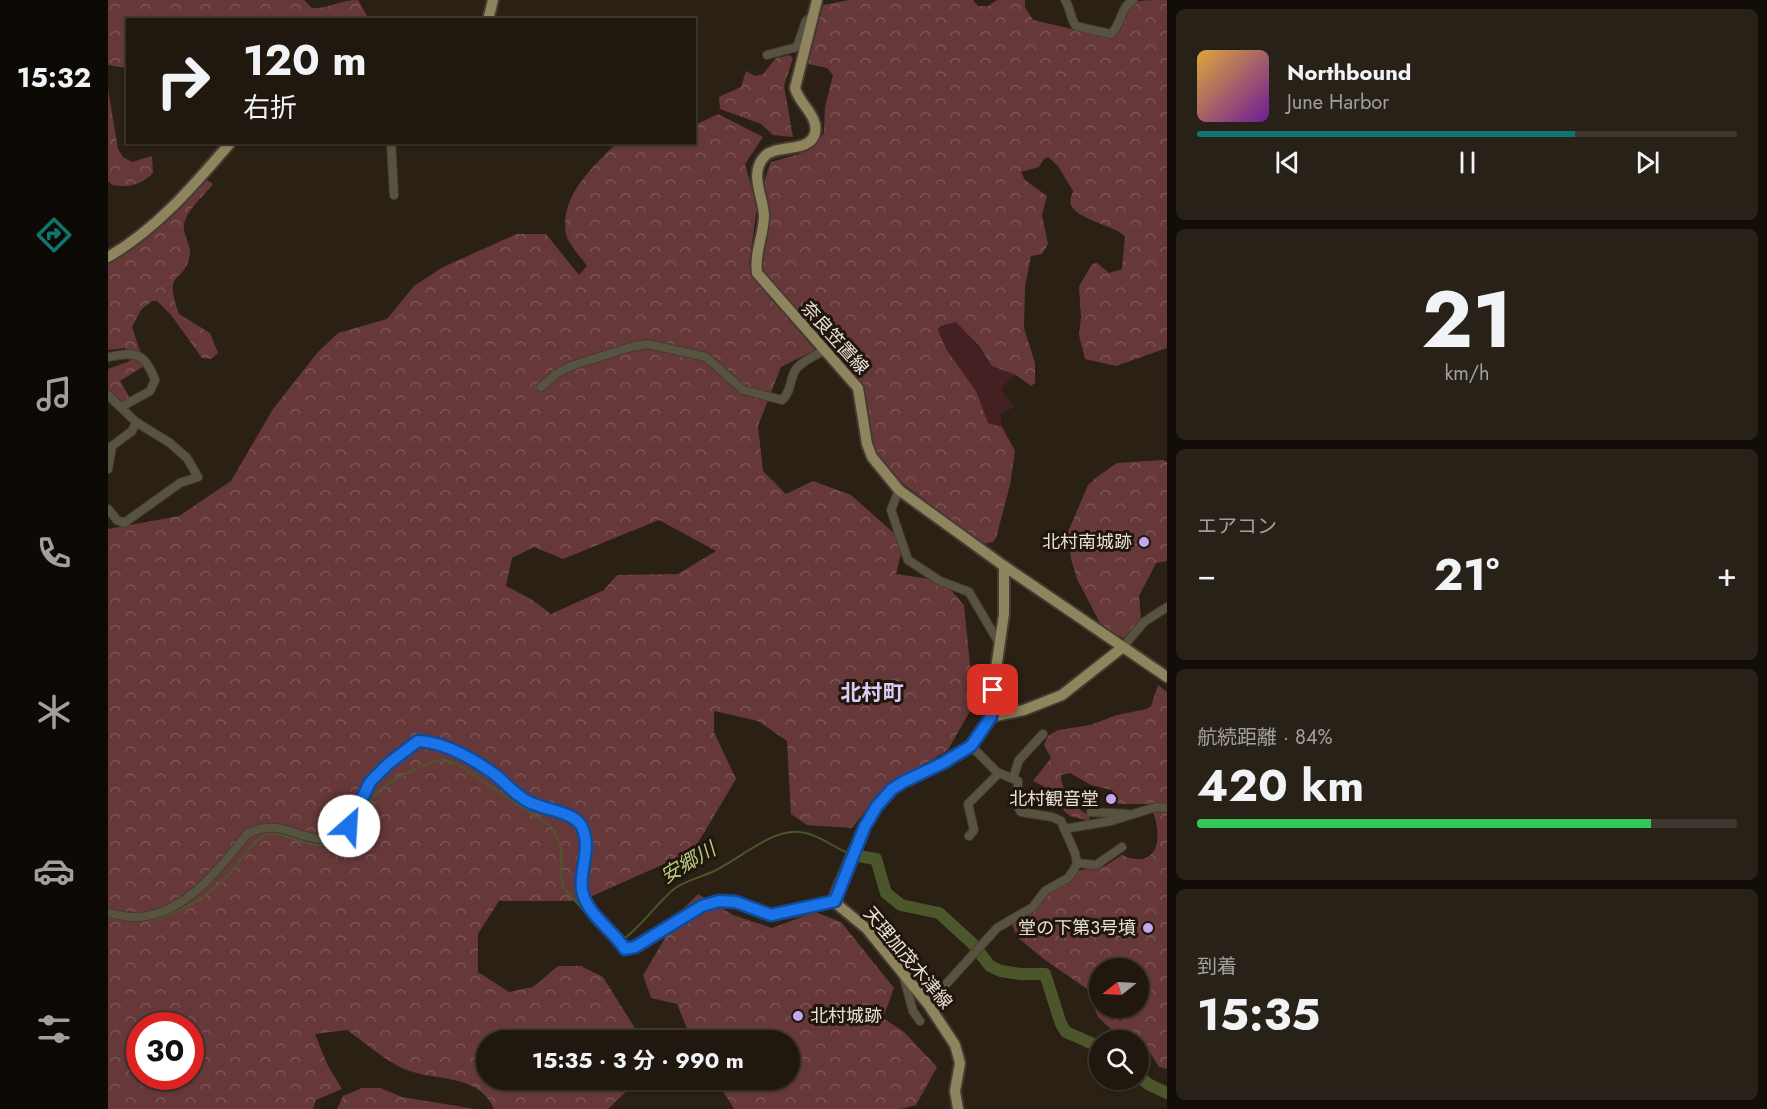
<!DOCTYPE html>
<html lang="ja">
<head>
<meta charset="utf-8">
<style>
  body { margin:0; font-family:Jost,"Noto Sans JP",sans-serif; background:#282118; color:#f1f3f6; height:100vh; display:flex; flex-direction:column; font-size:22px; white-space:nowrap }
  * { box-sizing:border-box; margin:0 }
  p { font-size:20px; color:#a2a09e }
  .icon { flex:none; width:33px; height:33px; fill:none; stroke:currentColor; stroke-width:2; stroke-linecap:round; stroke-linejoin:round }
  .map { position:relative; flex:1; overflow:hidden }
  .details { display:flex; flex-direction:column; gap:9px; padding:9px; background:#120d08; width:600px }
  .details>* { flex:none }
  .top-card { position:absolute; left:18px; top:18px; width:570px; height:126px; border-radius:0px; box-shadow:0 2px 4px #0004,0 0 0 2px #3d372f; background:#20180f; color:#f1f3f6; overflow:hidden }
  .needle { width:39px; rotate:252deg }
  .tools { position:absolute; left:981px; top:958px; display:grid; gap:12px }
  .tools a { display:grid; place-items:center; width:60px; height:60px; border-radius:50%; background:#20180f; box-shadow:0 2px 4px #0004,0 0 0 2px #3d372f; font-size:30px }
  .speed { position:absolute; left:18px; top:1012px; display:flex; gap:12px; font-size:30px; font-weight:700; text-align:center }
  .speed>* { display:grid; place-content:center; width:78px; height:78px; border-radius:50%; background:#20180f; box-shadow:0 2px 4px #0004,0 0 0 2px #3d372f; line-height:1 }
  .speed .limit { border:9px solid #d22; background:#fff; color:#111 }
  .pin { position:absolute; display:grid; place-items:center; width:51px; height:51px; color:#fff; margin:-26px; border-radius:12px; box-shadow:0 3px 9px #0006 }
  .me { position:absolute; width:66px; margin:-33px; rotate:26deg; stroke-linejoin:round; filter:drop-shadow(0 0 4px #0008) }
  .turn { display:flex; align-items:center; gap:21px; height:126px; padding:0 18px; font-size:27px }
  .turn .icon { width:78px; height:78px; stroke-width:2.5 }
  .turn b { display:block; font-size:42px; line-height:51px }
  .big { font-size:45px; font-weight:700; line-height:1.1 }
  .details .widget { flex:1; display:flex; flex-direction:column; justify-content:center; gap:9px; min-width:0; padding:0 21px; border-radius:9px; background:#282118 }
  .details .dial { align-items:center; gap:0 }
  .dial b { font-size:78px; line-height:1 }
  .song { display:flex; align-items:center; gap:18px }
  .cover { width:72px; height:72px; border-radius:9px; background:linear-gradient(135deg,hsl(40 70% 55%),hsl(280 70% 35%)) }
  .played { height:6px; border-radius:3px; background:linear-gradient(90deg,#0f766e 70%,#3d372f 70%) }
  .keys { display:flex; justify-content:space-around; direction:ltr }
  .heat { display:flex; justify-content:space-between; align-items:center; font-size:33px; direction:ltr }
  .charge { height:9px; border-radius:4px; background:linear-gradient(90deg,#34c759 84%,#3d372f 0) }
  .trip { position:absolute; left:368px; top:1030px; width:324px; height:60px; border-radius:30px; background:#20180f; box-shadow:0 2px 4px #0004,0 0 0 2px #3d372f; font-weight:700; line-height:60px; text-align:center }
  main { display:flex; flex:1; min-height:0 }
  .tabs { display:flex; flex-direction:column; width:108px; justify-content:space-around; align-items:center; background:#0d0a06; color:#a2a09e }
  .tabs .icon { width:42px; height:42px }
  .tabs .on { color:#0f766e }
  .tabs b { font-size:27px; color:#f1f3f6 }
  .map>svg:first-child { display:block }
  .grass { fill:#452022 }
  .forest { fill:url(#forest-crowns); fill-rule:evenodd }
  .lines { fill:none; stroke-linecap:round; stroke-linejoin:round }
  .stream { stroke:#4b562b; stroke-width:2 }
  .river { stroke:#4b562b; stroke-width:12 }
  .minor-casing { stroke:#453b30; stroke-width:10 }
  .major-casing { stroke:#453b30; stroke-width:14 }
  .minor { stroke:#585341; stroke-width:8 }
  .major { stroke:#8e845d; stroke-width:10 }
  .route-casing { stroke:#114b97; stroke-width:15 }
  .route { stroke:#1a73e8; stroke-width:10 }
  .poi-dot { fill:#c2a8f2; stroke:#20160b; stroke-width:2 }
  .labels { text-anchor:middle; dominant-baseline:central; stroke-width:6; stroke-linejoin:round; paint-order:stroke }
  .street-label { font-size:18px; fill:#e8e1d9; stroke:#20160b }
  .poi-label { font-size:18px; fill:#e8e1d9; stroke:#20160b; text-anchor:end }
  .water-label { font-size:20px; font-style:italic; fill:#b7cb84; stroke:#20160b }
  .quarter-label { font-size:21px; font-weight:bold; fill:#dbcdf8; stroke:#20160b }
</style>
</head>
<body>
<main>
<nav class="tabs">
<b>15:32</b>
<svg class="icon on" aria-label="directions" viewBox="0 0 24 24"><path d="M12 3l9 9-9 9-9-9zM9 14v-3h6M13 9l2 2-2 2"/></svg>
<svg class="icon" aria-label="music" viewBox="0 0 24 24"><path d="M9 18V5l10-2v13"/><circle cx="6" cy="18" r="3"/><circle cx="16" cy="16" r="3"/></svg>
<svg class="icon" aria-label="phone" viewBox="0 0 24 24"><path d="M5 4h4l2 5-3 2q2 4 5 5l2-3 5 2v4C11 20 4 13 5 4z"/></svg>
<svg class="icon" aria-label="climate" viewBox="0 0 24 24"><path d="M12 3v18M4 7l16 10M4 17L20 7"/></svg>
<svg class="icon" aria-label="car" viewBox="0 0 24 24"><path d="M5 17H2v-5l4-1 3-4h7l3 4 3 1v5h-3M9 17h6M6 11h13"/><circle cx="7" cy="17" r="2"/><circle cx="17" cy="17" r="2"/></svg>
<svg class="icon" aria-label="filters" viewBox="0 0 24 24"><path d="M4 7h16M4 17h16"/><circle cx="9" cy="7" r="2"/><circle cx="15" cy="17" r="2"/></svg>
</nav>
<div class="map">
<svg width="1059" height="1109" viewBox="0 0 1059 1109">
  <defs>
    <pattern id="forest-crowns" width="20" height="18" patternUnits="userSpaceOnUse" patternTransform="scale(1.5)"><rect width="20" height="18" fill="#67383a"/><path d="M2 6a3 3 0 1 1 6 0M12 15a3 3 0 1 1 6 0" fill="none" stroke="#7d5456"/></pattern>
  </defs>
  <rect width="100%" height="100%" fill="#2a2014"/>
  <path class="grass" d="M842,322L852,324L884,366L908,375C884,393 896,389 906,407L893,414L894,427L880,424L868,391L838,349L830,330Z"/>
  <path class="forest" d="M0,0H196L204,8C221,9 231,0 250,0L261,19L20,20L19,68L0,65Z
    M741,0H865L870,6H880L889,0H917V7L925,20L994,36L1006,35C1022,0 1019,0 1059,0V348L1008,366L977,359L971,335L973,317L971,286L984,264L989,263L1001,273L1014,269L1017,236C1005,225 970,220 963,205C961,201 964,195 965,191L950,166L940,157L936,159L931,167L913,172L917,180L939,196L934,215L940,244L934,254L923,256L917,287L916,328L927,363V383L923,386L908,375L884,366L871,346L848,322L833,326L830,330L838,349L868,391L880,423L894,427L907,451L902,485L888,538L885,542L875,544L781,473L764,444L758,395L654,275C649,249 651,185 663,162L691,154L707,145L716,133L717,107L725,75L719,68L700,64L715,5Z
    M682,55L685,58L676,86L685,137L665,135L653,124L612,109L611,97L633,87L638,71L647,76L655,74L668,58Z
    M0,89L10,149L15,157L24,162L44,156L45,173C33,185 21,188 4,185L0,181Z
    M610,114L655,137L637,164L649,207L641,264L646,276L707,350L673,367L650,426L655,471L678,494L705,481L743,495L796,542L788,574L835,581L856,605L866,704L840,750L775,789L744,828L699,825L683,814L679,741L650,721L606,711V732L628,779L585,851L473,901H391L370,934V972L401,992L425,987L450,966H473L495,977L535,1041H378V1080H530L500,1109H386C370,1071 323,1083 292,1067C274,1058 256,1042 239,1030L207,1034L219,1064L234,1089L208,1100L205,1109H0V529L71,516L123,481L165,409L210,352L230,333L279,319L306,286L335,267L409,234H438L471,275L479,266C473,257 460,244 458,234C451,197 485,166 509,143L586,142L587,125ZM551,520L608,551L570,574L509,575L496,590L443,614L423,599L398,586L404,558L426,547L455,559ZM32,1026H82V1077H32Z
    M99,180L105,184C96,196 77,211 76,226C75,235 83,245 82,254C77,286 54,267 71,314L102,333L110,353L103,359L94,358L63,315L49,301H44L33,310L24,327L32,351L41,363L12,381L23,400L16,403L0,391V369L22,361L17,348L0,350V262Z
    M1055,460L1059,462V561L1048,563L1031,596L1033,619L1017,639L994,627L969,579L963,559L960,532L980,485L989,477L1009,463Z
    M1050,685L1059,692V1069L1051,1067L1038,1046L1006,1032L990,1017L979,989L937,960L909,937L904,924L928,908L941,891L973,870L997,866L1014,855C1054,873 1056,830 1041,804H1010L1004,790L983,785L962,773L953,775C952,790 969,810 982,816L981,821L962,816L956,811L949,793L925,781L943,758L936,745L940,736L950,730L982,725L1009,715L1039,709L1043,706ZM992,969H1030V1008H992Z
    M590,894L625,915L664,928L707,912L733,922L786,988L775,1018L796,1032L829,1067L808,1105L793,1109H626L608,1080H681V1041H584L569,1004L543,998L535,975L573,911Z
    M254,1088H272L294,1097L367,1109H229L235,1096Z"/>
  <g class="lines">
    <path class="stream" d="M0,918L14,920
      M20,920C54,926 97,900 119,876C134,860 142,843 161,832C178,835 197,845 214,845C248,845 252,808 272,790C289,776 313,766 334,759L348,763L445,828L453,849V873L456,888L498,936L508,943
      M513,941C534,926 547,905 566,889C578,880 591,878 604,872C629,861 663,829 691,832C708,833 723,846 738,852"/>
    <path class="river" d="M750,856L768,859L778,893L793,905L831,913L864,943L882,966L893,971L912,974H937L953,1024L958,1032L992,1047
      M1030,1075L1040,1084L1059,1093"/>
    <defs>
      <path id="minor" d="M957,0C963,8 962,19 968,26L1003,34C1014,24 1012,8 1025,0
        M659,55L689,47L698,21L705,16
        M283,142L286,195
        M0,357C27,352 36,351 47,380L42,391L15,406
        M433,387L448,374L463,366L523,347L540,344L598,357L635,390L674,400C684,391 681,380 688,369C694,361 708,355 717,350
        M0,395L28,422L62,443L79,458L90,477L72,483L16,523L9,520L0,509
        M0,469L4,446L24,431L28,422
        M791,490L783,510L800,560L832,581L861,592L891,643
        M1015,647L1036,622L1059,607
        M905,778L911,760L935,734
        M983,812L1019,814
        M956,829L1003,821L1048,807L1059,808
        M861,836L866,830L860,804L891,773
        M969,863L988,865L1014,847
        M0,913C9,914 19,918 28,917C76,916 112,868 139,834C173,814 200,849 228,836C250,826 249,801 262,783C274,766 294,753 311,741L348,751L388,776L420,802L464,817L471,823L479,853L474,891L479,903L517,949C552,943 577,904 611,901C630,899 646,914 664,915C685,916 708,907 727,901
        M796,978L805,1011L812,1021
        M820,1004L889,928L925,907L937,891L960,878L966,870L969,863L967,853L953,821L944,817L913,812L909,805L910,781L889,772L863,746"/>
      <path id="major" d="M709,0L687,88C691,104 711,116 707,133C702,154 668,143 656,157C641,174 655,196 656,215C656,236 646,252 649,273L750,388L759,444L764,457L791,490L896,566L1059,677
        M380,20L385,0
        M0,257C49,229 86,185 123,142
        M883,717L916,710L954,695L1015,647
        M850,1109L847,1091L852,1063L847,1045L820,1004L759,929L730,905L727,895L757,826L769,806L784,789L795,782L835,763L863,746L883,717V703L896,614V566"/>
    </defs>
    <use href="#minor" class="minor-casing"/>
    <use href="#major" class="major-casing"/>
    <use href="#minor" class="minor"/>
    <use href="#major" class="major"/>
  </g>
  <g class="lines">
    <defs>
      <path id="route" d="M241,826L262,782L280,764L310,741C338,742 367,760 389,776C399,785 409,796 421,802C436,810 466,811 474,827C484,849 471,869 474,890C478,914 505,930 517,949L527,947L594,906L611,901L628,902L663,915L727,901L757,826L769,806L784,789L795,782L835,763L863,746L883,717L885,690"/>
    </defs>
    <use href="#route" class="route-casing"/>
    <use href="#route" class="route"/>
  </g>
  <g class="poi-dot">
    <circle cx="1036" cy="542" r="6"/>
    <circle cx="1003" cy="799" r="6"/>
    <circle cx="1040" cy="928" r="6"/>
    <circle cx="690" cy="1016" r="6"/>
  </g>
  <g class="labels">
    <g class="street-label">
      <text transform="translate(727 338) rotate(48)">奈良笠置線</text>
      <text transform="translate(800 958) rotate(50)">天理加茂木津線</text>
    </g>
    <g class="poi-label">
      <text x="1024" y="542">北村南城跡</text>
      <text x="991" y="799">北村観音堂</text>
      <text x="1028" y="928">堂の下第3号墳</text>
      <text x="702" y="1016" text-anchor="start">北村城跡</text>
    </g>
    <g class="water-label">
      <text transform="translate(580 863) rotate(-31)">安郷川</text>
    </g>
    <g class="quarter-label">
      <text x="764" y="693">北村町</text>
    </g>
  </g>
</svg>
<div class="tools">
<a><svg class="needle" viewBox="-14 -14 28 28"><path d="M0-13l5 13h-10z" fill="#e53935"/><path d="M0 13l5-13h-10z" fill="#a2a09e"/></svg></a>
<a><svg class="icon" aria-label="search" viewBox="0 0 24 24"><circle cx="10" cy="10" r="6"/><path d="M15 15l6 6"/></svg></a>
</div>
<div class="speed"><div class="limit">30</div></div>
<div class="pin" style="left:885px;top:690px;background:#d93025"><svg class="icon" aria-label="arrive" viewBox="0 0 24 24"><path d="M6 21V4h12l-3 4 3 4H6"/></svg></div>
<svg class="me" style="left:241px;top:826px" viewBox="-20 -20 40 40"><circle r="19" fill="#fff"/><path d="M0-13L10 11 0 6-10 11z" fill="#1a73e8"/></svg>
<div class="trip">15:35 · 3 分 · 990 m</div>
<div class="top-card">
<div class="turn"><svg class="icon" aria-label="right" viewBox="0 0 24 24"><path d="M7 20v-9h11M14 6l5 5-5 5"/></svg><div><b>120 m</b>右折</div></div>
</div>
</div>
<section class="details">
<div class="widget">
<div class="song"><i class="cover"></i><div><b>Northbound</b><p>June Harbor</p></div></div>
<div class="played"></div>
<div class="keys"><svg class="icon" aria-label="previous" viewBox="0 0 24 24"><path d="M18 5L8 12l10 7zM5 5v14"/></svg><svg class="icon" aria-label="pause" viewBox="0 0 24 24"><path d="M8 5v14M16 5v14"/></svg><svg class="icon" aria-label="next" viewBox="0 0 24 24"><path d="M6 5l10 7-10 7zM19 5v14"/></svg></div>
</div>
<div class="widget dial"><b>21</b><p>km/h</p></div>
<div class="widget"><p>エアコン</p>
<div class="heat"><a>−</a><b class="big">21°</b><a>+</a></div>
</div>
<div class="widget"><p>航続距離 · 84%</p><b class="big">420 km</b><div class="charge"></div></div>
<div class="widget"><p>到着</p><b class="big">15:35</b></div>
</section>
</main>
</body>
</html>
